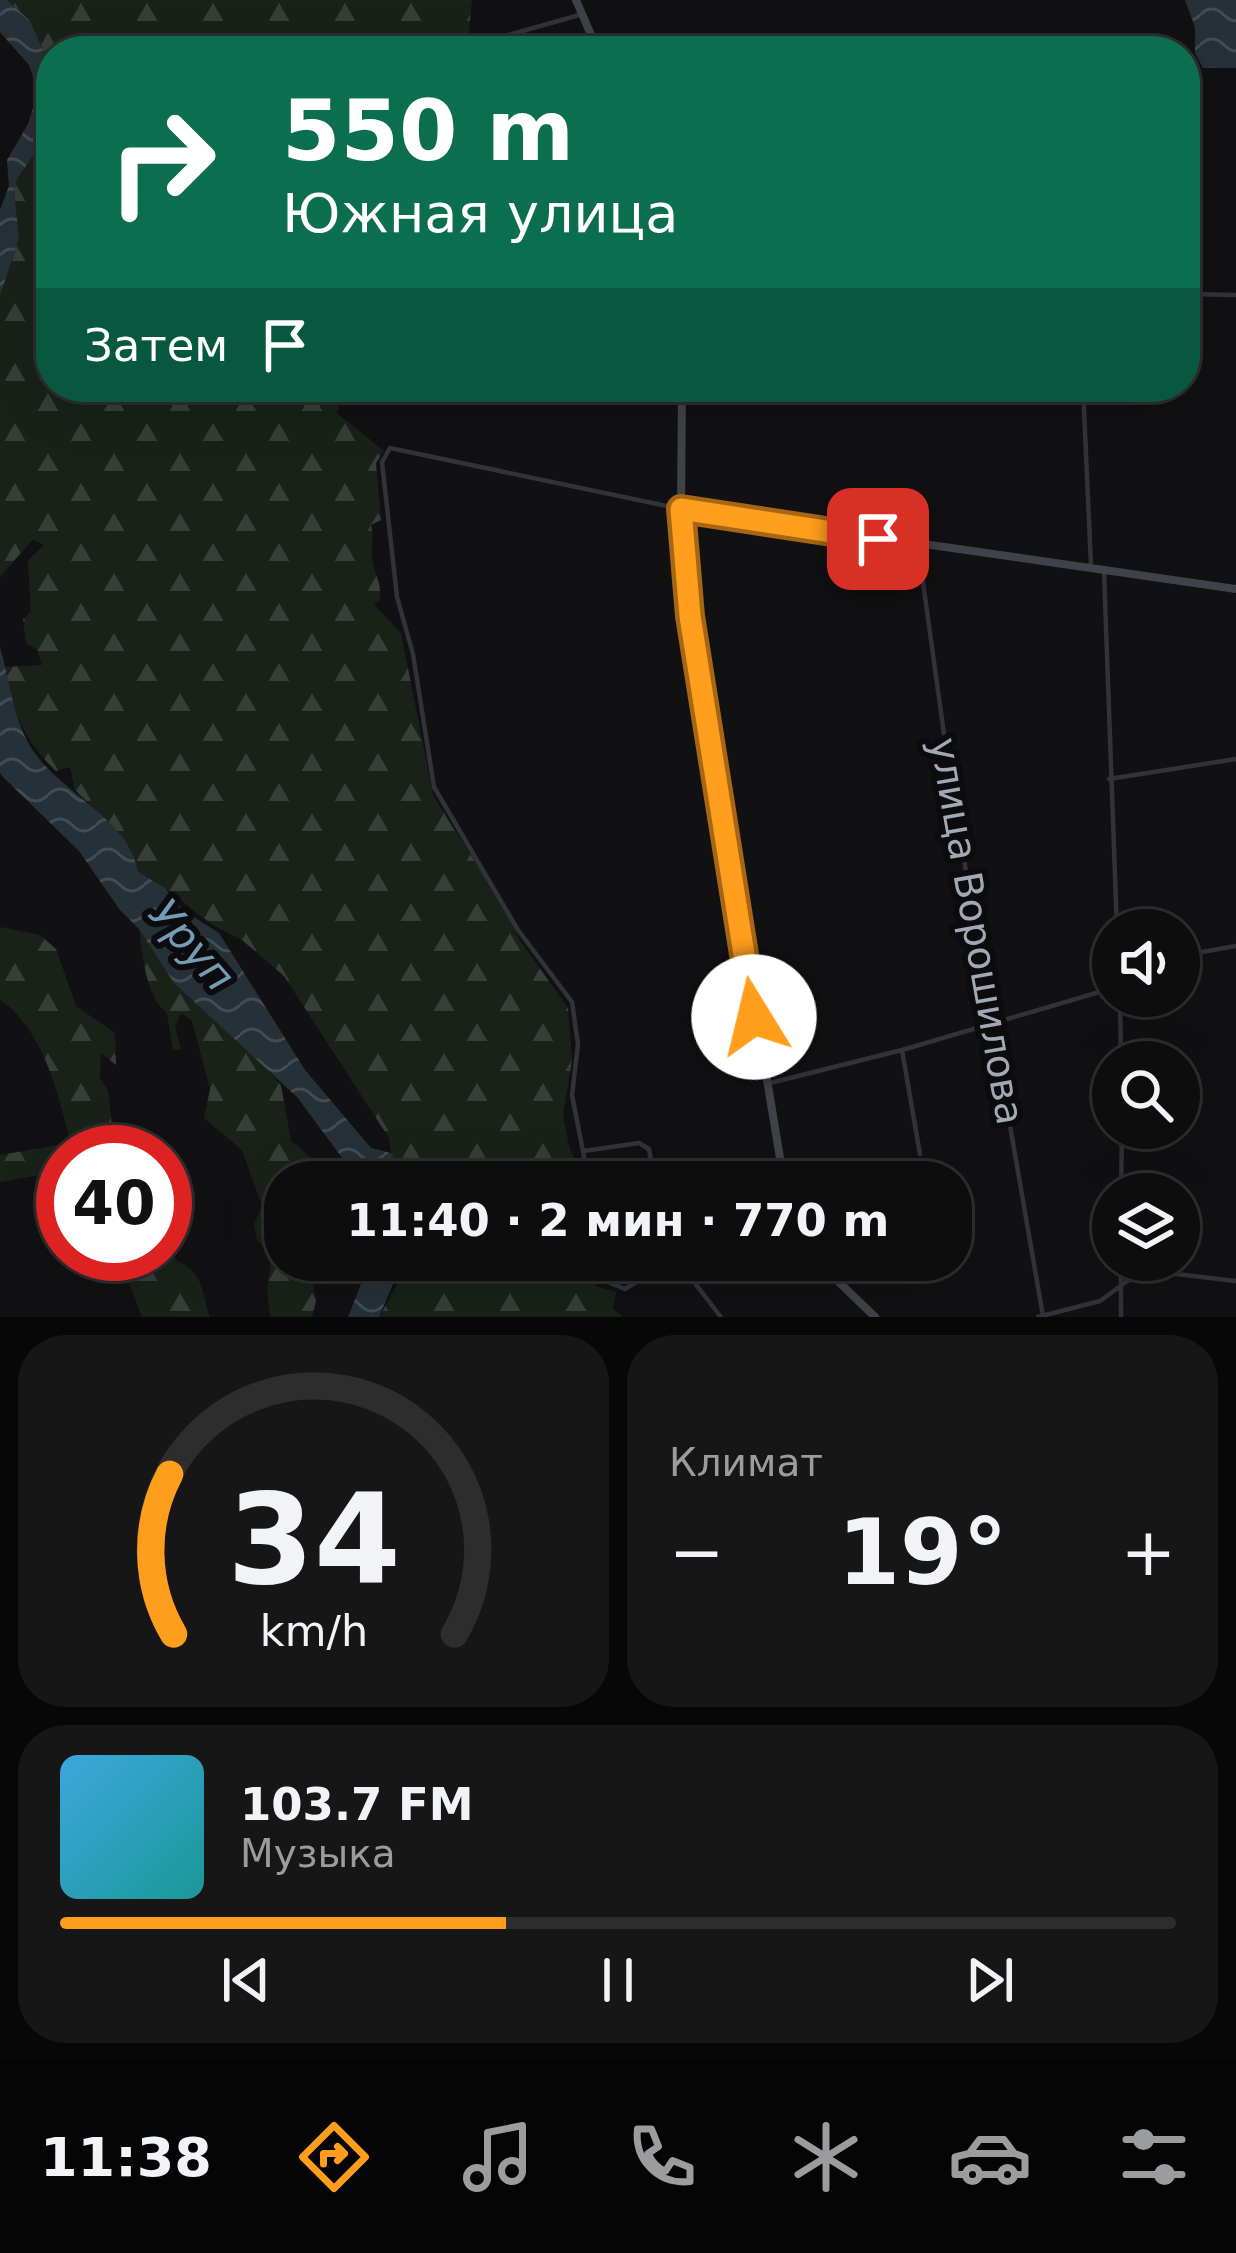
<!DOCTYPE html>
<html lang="ru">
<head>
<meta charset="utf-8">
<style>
  body { margin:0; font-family:"DejaVu Sans",sans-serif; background:#161617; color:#f1f3f6; height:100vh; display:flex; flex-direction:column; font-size:45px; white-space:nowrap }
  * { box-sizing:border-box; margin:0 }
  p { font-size:39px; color:#9a9c9e }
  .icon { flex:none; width:66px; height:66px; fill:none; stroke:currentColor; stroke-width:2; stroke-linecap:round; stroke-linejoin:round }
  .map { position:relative; height:1317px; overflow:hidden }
  .panel { display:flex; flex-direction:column; gap:18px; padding:18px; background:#070708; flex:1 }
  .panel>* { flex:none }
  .banner { position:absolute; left:36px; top:36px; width:1164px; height:366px; border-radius:48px; box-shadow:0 12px 48px #0002,0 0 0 3px #2d2d2e; background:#0b6e4f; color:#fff; overflow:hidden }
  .buttons { position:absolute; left:1092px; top:909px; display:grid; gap:24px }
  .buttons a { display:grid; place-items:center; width:108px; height:108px; border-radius:50%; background:#0d0d0e; box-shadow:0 12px 48px #0002,0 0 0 3px #2d2d2e; font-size:60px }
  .speed { position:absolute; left:36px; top:1125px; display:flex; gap:24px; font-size:60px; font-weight:700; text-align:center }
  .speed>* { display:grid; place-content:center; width:156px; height:156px; border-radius:50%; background:#0d0d0e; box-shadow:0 12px 48px #0002,0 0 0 3px #2d2d2e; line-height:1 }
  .speed .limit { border:18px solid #d22; background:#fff; color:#111 }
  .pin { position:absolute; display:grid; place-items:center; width:102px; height:102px; color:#fff; margin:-51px; border-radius:24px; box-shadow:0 6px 18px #0006 }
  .me { position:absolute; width:132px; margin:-66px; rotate:351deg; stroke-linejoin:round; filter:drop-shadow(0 0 9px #0008) }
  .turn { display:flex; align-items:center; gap:42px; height:252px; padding:0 48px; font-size:54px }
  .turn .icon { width:156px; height:156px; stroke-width:2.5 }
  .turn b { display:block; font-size:84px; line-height:102px }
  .then { display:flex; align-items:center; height:114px; padding:0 48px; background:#0003; gap:24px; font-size:45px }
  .big { font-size:90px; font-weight:700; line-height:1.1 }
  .panel .tile { flex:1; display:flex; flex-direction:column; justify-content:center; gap:18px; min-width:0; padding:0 42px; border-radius:48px; background:#161617 }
  .panel .dial { align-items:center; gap:0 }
  .dial svg { height:312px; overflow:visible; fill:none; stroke:#2d2d2e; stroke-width:7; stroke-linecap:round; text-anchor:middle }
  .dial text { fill:#f1f3f6; stroke:none }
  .song { display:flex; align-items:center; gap:36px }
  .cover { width:144px; height:144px; border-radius:18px; background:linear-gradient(135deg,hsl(200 70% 55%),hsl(180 70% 35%)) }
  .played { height:12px; border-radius:6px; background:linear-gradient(90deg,#ff9d1d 40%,#2d2d2e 40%) }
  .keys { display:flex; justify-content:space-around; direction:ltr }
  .heat { display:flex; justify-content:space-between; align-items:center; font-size:66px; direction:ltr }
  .panel .tiles { flex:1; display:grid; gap:18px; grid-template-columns:1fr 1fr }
  .tile:last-child { grid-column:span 2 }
  .trip { position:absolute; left:264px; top:1161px; width:708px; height:120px; border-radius:48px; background:#0d0d0e; box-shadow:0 12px 48px #0002,0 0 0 3px #2d2d2e; font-weight:700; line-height:120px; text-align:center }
  .menu { display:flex; height:192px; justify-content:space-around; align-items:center; background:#050506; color:#9a9c9e }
  .menu .icon { width:84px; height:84px }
  .menu .on { color:#ff9d1d }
  .menu b { font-size:54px; color:#f1f3f6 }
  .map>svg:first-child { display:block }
  .forest { fill:url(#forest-firs) }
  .water { fill:url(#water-waves) }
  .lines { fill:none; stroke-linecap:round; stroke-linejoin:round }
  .street { stroke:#323338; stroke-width:4.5 }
  .secondary { stroke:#3f4248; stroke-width:8 }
  .route-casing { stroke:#a66613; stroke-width:30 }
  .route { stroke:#ff9d1d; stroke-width:21 }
  .labels { text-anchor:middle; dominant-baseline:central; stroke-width:12; stroke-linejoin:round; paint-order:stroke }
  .street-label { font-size:39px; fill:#a1a9b5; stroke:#0c0c0e }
  .water-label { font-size:42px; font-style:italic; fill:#749cb4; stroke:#0c0c0e }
</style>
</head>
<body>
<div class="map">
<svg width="1236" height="1317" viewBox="0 0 1236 1317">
  <defs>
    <pattern id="forest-firs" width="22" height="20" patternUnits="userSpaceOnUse" patternTransform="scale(3)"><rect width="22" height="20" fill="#192119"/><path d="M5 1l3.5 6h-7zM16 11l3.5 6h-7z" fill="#373e38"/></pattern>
    <pattern id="water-waves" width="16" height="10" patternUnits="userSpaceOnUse" patternTransform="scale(3)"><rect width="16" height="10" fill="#263137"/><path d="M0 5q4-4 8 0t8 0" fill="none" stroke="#424c52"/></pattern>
  </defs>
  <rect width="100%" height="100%" fill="#111113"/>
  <path class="forest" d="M7,0H472L467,51H51V68L30,21Z
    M51,130V387H344L337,413L384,451L376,463L381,520L371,525C374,538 371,546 372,557C373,573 382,580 380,600L374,605L401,633L433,795L505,909L519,939L568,1008L572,1060L563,1115L569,1146L583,1182H408L391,1153L389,1138L284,976L242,940L213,925L165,888L137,872L117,831L75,790L70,767L56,771C24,741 12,710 5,667L42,665L37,649L26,644L23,619L31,612L28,560L44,545L33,539L0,577V296L19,239L14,191L17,179Z
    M0,927L40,935L56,949L76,1006L115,1033L116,1065L101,1053L100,1079L108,1090L114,1144L136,1152H63V1171L0,1182V1155L71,1143C57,1091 45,1033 0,999Z
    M139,929L174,983L249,1050L281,1085L291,1141C304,1149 321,1168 325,1182H285V1260H326L313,1284L316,1301L312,1317H270L267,1289L272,1252L257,1240L254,1224L262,1206L242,1150L204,1118L210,1089L192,1021L181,1013L175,1027L181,1050L173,1049L167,1013C145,996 143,955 139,929Z
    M165,1233L176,1260C205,1274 200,1289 210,1317H142L118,1254H165Z
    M406,1260H588L595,1286L616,1292L613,1308L623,1317H379L402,1276Z"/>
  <path class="water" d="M0,0H7L30,21L51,68V130L17,179L14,191L19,239L0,296V210L9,186L7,160L28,124L38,92L29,65L0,32Z
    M1185,0H1236V68H1203L1195,53V27Z
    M0,647C10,681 12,714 30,746C58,793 129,817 138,872L165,888L184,911L219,933L305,1070L371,1148L391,1153L408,1182H360L297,1097L174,983L139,929L120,910L79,851L4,778L0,773Z
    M377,1260H403L379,1317H348L361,1284L374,1273Z"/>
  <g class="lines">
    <path class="street" d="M473,45L583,14
      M1185,294L1236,295
      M1083,387L1091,565
      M918,546L951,785L1043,1316
      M1104,572L1117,930
      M1109,779L1236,759
      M1179,956L1236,946
      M1120,996L1121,1062
      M902,1050L920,1154
      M766,1084L902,1050L1113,988
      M584,1151L639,1143L649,1149L655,1182
      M589,1182L572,1095L578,1044L572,1002L518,930L434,787L413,654L397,597L382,462L390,448L681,509
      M1121,1194L1122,1128
      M594,1260L598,1278L625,1289L673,1260
      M677,1260L721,1317
      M1121,1260V1317
      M1038,1317L1100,1301L1137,1274L1159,1272L1236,1281"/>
    <path class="secondary" d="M576,0L598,51
      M682,387L681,509L690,616L784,1182
      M681,509L1236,589
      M816,1260L875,1317"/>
  </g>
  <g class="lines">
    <defs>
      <path id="route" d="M754,1017L690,616L681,509L878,539"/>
    </defs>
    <use href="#route" class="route-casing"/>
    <use href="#route" class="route"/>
  </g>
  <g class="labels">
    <g class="street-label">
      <text transform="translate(977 931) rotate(80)">улица Ворошилова</text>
    </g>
    <g class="water-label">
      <text transform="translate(192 945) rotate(49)">Уруп</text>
    </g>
  </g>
</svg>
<div class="buttons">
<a><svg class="icon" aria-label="sound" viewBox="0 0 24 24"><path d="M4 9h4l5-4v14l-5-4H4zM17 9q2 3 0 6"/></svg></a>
<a><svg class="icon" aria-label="search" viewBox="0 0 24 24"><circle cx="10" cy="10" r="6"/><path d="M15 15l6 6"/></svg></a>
<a><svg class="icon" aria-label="layers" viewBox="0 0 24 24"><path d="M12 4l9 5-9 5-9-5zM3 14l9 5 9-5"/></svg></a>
</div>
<div class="speed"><div class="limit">40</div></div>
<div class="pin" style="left:878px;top:539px;background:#d93025"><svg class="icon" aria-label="arrive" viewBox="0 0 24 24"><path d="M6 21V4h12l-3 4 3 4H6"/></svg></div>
<svg class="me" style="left:754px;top:1017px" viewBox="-20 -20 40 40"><circle r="19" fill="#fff"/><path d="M0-13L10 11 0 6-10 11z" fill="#ff9d1d"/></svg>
<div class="trip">11:40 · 2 мин · 770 m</div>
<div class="banner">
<div class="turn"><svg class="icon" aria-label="right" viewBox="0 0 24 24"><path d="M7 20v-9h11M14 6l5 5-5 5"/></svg><div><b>550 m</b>Южная улица</div></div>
<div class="then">Затем<svg class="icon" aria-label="arrive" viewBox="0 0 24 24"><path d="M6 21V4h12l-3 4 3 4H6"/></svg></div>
</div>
</div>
<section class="panel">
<div class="tiles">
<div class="tile dial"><svg viewBox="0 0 100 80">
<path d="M14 69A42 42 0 1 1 86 69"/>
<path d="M14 69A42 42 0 0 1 13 28" stroke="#ff9d1d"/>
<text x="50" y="56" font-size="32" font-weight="700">34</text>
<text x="50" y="72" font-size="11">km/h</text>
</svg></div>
<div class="tile"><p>Климат</p>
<div class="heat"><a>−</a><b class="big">19°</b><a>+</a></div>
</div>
<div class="tile">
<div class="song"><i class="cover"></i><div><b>103.7 FM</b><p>Музыка</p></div></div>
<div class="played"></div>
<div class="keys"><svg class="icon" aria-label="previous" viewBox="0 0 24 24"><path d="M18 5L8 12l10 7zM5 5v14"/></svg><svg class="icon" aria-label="pause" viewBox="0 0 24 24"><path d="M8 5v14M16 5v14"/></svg><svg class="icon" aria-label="next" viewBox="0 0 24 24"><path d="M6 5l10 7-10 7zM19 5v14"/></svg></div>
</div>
</div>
</section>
<nav class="menu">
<b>11:38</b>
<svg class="icon on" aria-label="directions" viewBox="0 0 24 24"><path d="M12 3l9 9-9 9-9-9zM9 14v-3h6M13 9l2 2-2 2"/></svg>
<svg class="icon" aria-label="music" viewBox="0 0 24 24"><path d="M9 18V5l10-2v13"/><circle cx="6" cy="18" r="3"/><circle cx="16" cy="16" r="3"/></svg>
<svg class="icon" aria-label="phone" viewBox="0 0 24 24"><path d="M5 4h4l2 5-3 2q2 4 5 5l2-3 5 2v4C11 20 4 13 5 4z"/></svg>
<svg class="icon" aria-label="climate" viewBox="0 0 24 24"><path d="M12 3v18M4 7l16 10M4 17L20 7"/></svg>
<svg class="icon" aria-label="car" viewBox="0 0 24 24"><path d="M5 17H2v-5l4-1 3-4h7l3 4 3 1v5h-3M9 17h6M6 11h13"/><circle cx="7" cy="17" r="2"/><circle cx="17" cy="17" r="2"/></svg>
<svg class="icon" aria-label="filters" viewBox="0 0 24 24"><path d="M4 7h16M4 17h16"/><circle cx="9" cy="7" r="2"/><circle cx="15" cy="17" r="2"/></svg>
</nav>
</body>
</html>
